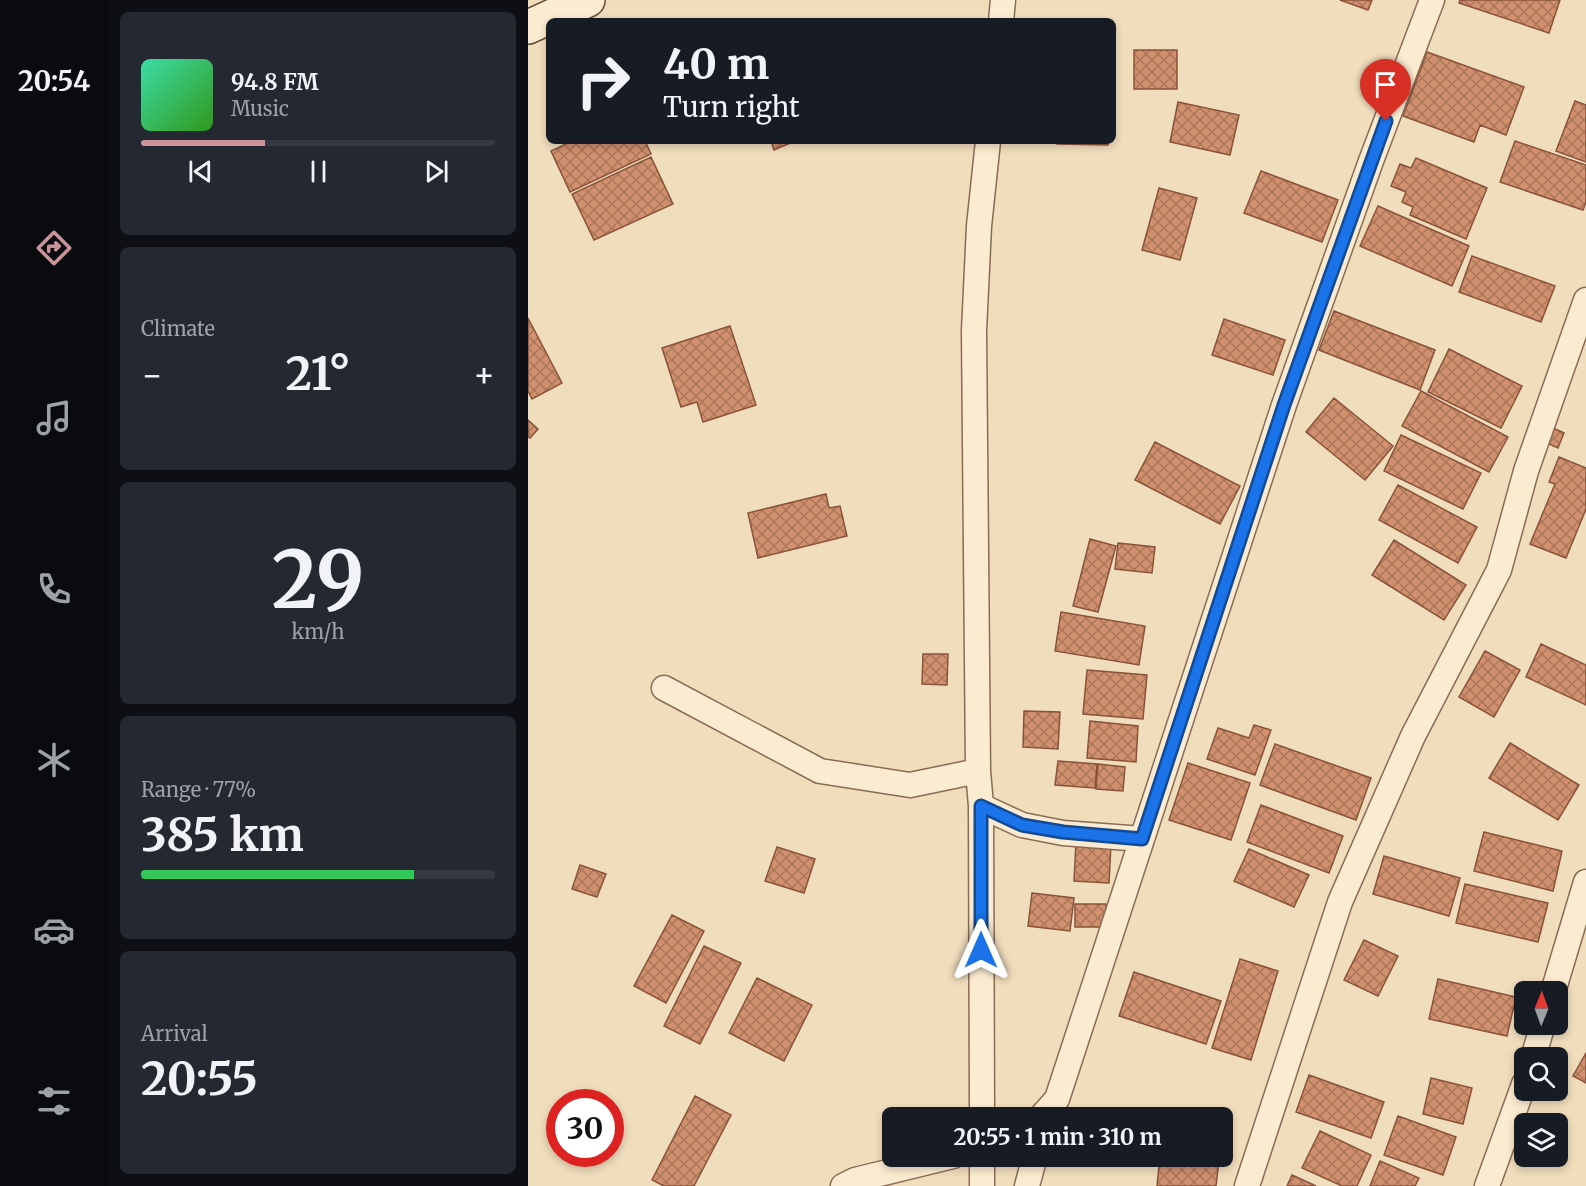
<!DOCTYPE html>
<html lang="en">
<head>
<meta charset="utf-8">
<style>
  body { margin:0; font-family:Merriweather,serif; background:#242831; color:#f1f3f6; height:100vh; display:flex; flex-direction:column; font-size:22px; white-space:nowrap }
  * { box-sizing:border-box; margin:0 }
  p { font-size:20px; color:#9ea1a6 }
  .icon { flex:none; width:33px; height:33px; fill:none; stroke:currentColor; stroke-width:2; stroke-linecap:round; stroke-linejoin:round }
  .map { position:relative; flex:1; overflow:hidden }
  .sheet { display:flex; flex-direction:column; gap:12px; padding:12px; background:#0d0f14; width:420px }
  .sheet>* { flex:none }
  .hud { position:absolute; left:18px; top:18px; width:570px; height:126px; border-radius:9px; box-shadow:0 3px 9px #0003; background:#171b24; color:#f1f3f6; overflow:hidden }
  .needle { width:39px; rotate:1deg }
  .buttons { position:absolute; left:986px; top:981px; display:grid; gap:12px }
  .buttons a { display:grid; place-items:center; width:54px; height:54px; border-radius:9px; background:#171b24; box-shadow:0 3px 9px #0003; font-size:30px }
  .speed { position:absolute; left:18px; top:1089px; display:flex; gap:12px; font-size:30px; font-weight:700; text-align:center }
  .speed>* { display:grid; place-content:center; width:78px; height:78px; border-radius:50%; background:#171b24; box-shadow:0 3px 9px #0003; line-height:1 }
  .speed .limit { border:9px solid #d22; background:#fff; color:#111 }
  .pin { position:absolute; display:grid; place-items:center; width:51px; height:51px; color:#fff; margin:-62px -26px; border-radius:50% 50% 50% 0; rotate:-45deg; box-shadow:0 0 6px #0007 }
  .pin .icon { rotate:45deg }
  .me { position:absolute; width:66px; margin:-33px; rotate:0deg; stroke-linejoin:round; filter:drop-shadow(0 0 4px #0008) }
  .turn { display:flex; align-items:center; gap:21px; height:126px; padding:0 18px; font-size:27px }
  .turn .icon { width:78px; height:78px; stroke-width:2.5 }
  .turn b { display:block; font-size:42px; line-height:51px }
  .big { font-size:45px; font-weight:700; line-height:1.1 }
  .sheet .card { flex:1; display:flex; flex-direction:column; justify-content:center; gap:9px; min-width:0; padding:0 21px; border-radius:9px; background:#242831 }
  .sheet .dial { align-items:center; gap:0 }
  .dial b { font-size:78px; line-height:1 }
  .song { display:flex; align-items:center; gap:18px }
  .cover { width:72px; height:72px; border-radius:9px; background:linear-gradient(135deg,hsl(160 70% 55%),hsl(110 70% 35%)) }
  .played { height:6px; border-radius:3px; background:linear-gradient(90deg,#cb949b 35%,#363941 35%) }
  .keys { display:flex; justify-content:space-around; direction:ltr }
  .heat { display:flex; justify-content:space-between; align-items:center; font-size:33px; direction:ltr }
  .charge { height:9px; border-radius:4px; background:linear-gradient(90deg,#34c759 77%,#363941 0) }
  .trip { position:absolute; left:354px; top:1107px; width:351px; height:60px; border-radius:9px; background:#171b24; box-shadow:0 3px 9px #0003; font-weight:700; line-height:60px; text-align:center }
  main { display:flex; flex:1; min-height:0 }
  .dock { display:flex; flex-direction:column; width:108px; justify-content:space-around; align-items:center; background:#090b0e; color:#9ea1a6 }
  .dock .icon { width:42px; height:42px }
  .dock .active { color:#cb949b }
  .dock b { font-size:27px; color:#f1f3f6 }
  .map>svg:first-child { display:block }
  .building { fill:url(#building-cross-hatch); stroke:#8a5339; stroke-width:1.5 }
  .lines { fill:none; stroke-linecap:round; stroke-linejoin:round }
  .street-casing { stroke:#896c55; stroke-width:27 }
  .secondary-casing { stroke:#6a4d38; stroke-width:36 }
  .street { stroke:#fbebd0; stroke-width:24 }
  .secondary { stroke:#fbebd0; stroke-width:33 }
  .route-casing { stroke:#114b97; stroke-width:15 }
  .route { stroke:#1a73e8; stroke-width:10 }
</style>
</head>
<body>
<main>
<nav class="dock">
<b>20:54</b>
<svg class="icon active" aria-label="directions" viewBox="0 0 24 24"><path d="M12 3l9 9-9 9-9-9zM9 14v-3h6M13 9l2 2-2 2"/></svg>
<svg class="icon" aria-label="music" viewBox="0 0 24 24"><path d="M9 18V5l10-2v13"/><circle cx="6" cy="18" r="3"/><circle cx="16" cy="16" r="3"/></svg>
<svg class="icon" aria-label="phone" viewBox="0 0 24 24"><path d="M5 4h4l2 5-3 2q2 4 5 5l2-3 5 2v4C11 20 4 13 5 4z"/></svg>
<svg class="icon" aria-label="climate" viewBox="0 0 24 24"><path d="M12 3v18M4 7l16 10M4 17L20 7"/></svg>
<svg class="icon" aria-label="car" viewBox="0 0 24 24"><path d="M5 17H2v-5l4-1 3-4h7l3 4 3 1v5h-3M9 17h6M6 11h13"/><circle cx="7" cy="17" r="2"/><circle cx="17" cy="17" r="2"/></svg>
<svg class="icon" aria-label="filters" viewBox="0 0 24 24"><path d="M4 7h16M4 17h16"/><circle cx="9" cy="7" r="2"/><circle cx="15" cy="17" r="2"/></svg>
</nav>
<section class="sheet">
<div class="card">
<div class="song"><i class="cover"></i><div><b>94.8 FM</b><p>Music</p></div></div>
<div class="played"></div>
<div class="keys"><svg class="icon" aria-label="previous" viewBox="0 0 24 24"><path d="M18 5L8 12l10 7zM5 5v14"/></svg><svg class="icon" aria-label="pause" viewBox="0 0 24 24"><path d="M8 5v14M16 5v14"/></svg><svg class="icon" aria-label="next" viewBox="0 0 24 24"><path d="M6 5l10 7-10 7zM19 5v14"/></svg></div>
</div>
<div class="card"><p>Climate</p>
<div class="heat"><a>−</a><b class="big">21°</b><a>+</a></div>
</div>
<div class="card dial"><b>29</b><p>km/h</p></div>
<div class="card"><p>Range · 77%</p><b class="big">385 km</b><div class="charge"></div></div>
<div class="card"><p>Arrival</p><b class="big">20:55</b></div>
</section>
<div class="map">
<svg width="1058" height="1186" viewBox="0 0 1058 1186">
  <defs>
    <pattern id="building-cross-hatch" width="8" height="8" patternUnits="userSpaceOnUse" patternTransform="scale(1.5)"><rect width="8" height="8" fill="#d1916f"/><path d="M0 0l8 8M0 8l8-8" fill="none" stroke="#aa765a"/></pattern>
  </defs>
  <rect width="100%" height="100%" fill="#f0ddbc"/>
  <path class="building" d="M812,0H844L840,10Z
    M932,0H1032L1021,33L931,3Z
    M606,50H649V89H606Z
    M899,52L996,87L978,135L952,125L946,142L875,116Z
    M1047,101L1058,105V162L1028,151Z
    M650,102L711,115L702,155L642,142Z
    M44,141H117L123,154L42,192L23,151Z
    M243,141H267L246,150Z
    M529,141H580V145L529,144Z
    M987,141L1058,165V202L1055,210L972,182Z
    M123,157L145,204L66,240L44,194Z
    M888,158L959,188L938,239L882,215L885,207L874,202L878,192L863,186L872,164L883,168Z
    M733,171L810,200L794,242L716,213Z
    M631,188L669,198L652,260L614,250Z
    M850,206L941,246L924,286L832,246Z
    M944,256L1027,286L1013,322L931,292Z
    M806,311L907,350L892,390L791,350Z
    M0,318L34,383L4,399L0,391Z
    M696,319L757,340L745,375L684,355Z
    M202,326L228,405L175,422L169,402L153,407L134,348Z
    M921,349L994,386L973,428L900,392Z
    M893,391L980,437L961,472L874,426Z
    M806,398L865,446L837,480L778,432Z
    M0,420L10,429L2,438L0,437Z
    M1023,427L1036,433L1030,448L1017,442Z
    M873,435L953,473L935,509L856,471Z
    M627,442L712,486L692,524L607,480Z
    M1031,457L1058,468V509L1038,558L1002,544L1027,484L1021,482Z
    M870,485L949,527L930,563L851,520Z
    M298,494L301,508L312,506L319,536L230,558L220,513Z
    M562,539L588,546L570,612L545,606Z
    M866,540L938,585L916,620L844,575Z
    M590,543L627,547L624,573L587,569Z
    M533,612L617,626L611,665L527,651Z
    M1013,644L1058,665V705L998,677Z
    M957,651L992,670L966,717L931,697Z
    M395,654H420L419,685L394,684Z
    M559,670L619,675L615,719L555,714Z
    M496,711L532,712L530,749L495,747Z
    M562,721L610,726L608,762L559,758Z
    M726,725L743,730L727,775L679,759L690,728L721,738Z
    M982,743L1051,785L1030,820L961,778Z
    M747,744L843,778L828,820L732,785Z
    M530,761L569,764L567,788L527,785Z
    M660,763L722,783L703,840L641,820Z
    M570,764L597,767L595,791L568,789Z
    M733,805L815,836L801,873L719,842Z
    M956,832L1034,851L1025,891L946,871Z
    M548,842L583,844L581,883L546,881Z
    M249,847L287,859L276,893L237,881Z
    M721,849L781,875L766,907L706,881Z
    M856,856L932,878L921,916L845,894Z
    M52,865L78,874L69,897L44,889Z
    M937,884L1020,903L1010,942L928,923Z
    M504,893L546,898L542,931L500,926Z
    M547,904H578V927H547Z
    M144,915L176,931L138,1003L106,986Z
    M836,940L870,956L850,996L816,980Z
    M176,946L213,963L172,1044L136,1026Z
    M712,959L750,971L723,1060L684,1048Z
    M606,972L693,1001L678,1044L591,1016Z
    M229,978L284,1005L256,1061L201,1033Z
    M910,979L988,997L979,1036L901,1019Z
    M1058,1053V1083L1045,1076Z
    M781,1075L856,1102L843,1138L768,1112Z
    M903,1078L944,1088L935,1124L895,1114Z
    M167,1096L203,1115L166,1186H136L124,1180Z
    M870,1116L928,1137L915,1175L856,1155Z
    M792,1131L843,1155L829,1186H814L774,1168Z
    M632,1156L691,1161L688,1186H629Z
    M852,1161L891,1178L887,1186H842Z
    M764,1175L788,1186H759Z"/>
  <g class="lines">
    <defs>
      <path id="street" d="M473,21L475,0
        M136,688L292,771L382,785L450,771
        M453,806L494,825L535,833L614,839
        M1025,992L1058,882
        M1005,1058L1015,1024
        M454,1118L453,806L450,771L446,331L451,226L460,141
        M512,1118L529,1099L756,405L843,161L904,0
        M454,1156V1186
        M315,1186L327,1180L425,1156
        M499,1186L507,1156
        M719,1186L812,902L885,736L971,570L998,471L1058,300
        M959,1186L996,1084"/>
      <path id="secondary" d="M0,27L60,0"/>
    </defs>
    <use href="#street" class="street-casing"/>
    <use href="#secondary" class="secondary-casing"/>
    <use href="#street" class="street"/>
    <use href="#secondary" class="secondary"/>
  </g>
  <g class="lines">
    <defs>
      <path id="route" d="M453,950V806L494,825L535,832L614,839L756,405L858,121"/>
    </defs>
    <use href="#route" class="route-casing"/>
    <use href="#route" class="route"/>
  </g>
</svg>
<div class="buttons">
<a><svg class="needle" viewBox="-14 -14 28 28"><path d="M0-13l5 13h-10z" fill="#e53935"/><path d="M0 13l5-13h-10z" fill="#9ea1a6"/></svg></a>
<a><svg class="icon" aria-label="search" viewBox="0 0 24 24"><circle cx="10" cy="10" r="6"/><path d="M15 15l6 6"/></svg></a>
<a><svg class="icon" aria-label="layers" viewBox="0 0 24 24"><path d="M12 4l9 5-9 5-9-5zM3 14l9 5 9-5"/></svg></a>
</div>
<div class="speed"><div class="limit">30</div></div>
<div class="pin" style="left:858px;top:121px;background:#d93025"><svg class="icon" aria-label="arrive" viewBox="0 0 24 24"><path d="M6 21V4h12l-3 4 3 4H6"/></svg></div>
<svg class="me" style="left:453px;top:950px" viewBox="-20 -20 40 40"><path d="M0-17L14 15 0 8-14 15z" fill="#1a73e8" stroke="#fff" stroke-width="4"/></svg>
<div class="trip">20:55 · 1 min · 310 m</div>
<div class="hud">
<div class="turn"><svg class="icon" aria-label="right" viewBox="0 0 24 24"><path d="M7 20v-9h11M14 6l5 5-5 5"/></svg><div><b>40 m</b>Turn right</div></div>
</div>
</div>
</main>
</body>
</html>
